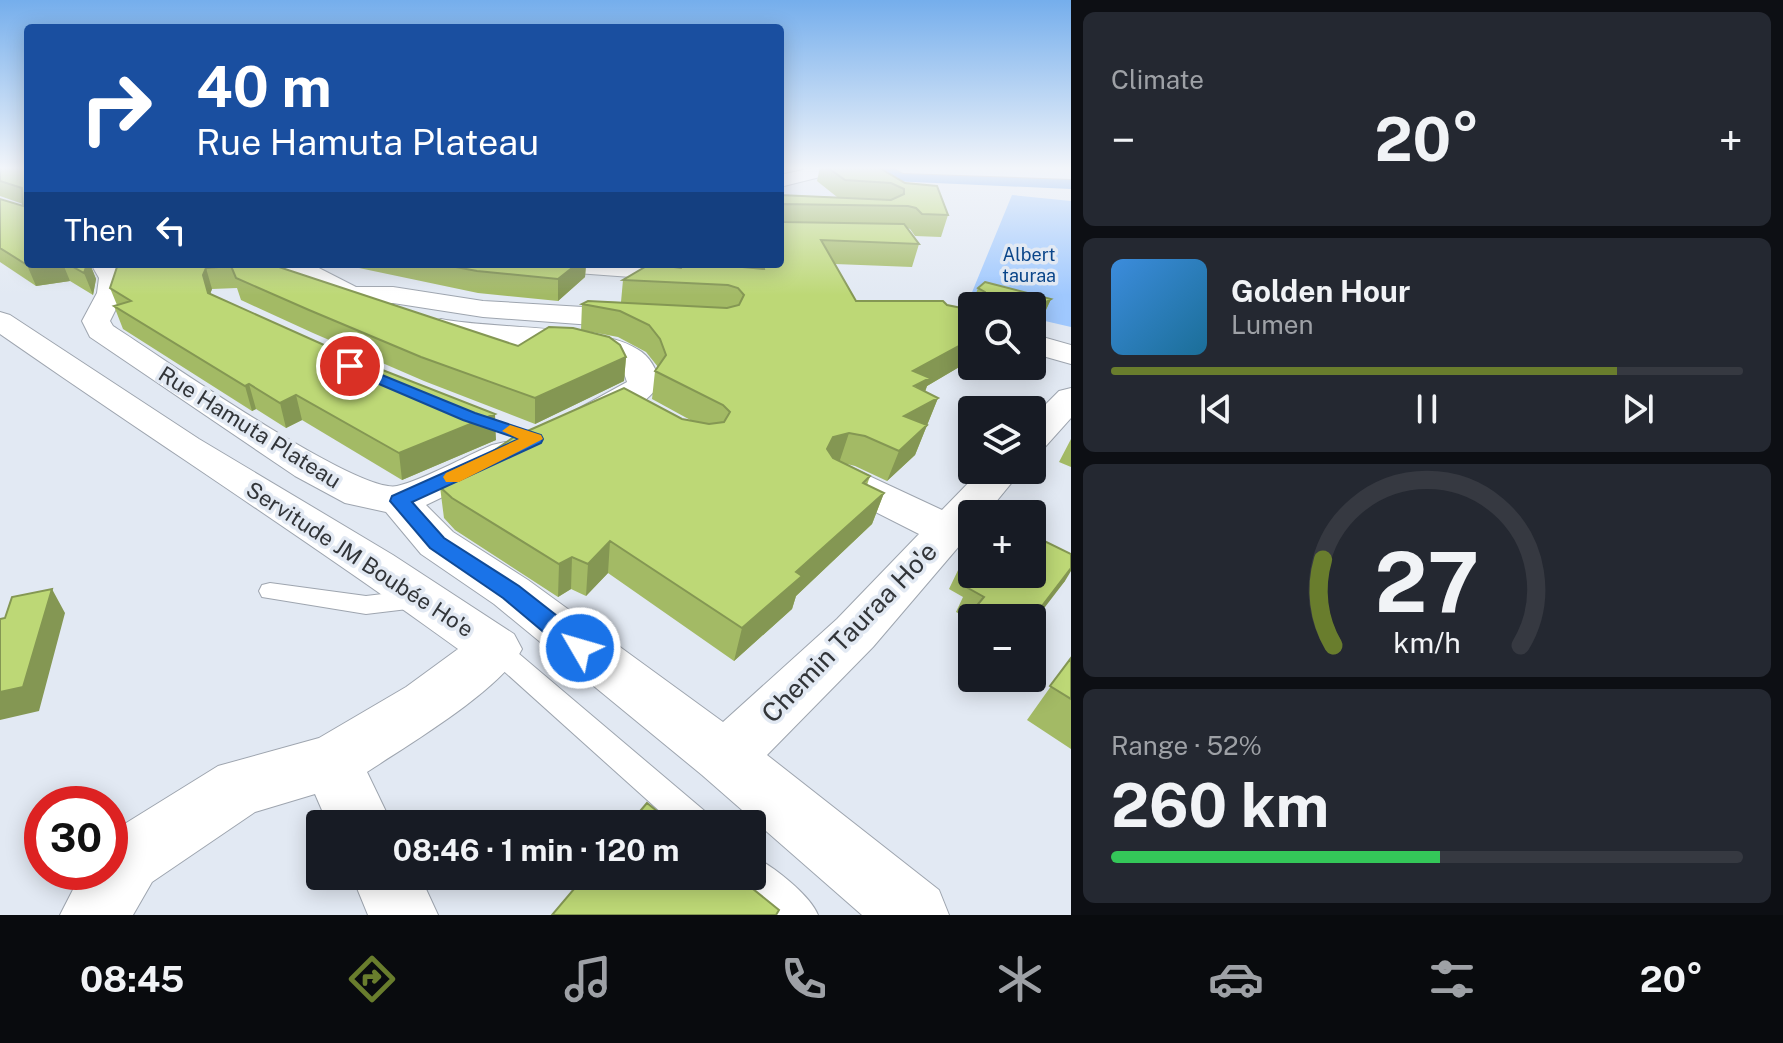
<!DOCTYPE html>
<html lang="en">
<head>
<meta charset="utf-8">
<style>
  body { margin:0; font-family:"Public Sans",sans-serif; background:#242831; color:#f1f3f6; height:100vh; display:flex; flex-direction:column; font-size:30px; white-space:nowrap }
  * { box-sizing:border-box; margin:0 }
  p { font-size:26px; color:#9ea1a6 }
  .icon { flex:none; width:44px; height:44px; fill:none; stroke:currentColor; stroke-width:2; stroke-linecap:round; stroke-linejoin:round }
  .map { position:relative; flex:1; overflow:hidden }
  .drawer { display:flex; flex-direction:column; gap:12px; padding:12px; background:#0d0f14; width:712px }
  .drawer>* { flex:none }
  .guide { position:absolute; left:24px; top:24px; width:760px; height:244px; border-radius:8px; box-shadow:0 4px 20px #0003; background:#1a4fa0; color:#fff; overflow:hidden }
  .buttons { position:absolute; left:958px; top:292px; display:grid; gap:16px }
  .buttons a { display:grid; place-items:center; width:88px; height:88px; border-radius:8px; background:#171b24; box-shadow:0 4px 20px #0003; font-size:40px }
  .speed { position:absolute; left:24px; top:786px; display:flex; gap:16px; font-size:40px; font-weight:700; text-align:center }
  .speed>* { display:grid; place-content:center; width:104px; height:104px; border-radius:50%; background:#171b24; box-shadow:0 4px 20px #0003; line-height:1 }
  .speed .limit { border:12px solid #d22; background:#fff; color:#111 }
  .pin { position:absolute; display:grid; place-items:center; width:68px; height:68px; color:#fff; margin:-34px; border:4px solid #fff; border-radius:50%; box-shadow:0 2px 8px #0007 }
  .me { position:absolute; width:88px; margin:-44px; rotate:308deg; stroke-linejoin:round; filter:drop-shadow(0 0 6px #0008) }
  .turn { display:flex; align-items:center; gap:28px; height:168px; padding:0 40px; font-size:36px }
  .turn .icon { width:104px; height:104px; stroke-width:2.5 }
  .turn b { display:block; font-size:56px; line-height:68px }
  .then { display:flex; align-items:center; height:76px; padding:0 40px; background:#0003; gap:16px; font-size:30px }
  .big { font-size:60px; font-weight:700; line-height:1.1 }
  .drawer .widget { flex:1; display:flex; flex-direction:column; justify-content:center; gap:12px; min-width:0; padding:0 28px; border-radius:12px; background:#242831 }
  .drawer .dial { align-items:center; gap:0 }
  .dial svg { height:208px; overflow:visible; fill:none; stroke:#363941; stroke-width:7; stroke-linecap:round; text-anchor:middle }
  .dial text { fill:#f1f3f6; stroke:none }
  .song { display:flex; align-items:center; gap:24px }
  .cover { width:96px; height:96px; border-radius:12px; background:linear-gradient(135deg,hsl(210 70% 55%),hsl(200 70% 35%)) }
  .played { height:8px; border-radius:4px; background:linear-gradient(90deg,#697d2d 80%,#363941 80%) }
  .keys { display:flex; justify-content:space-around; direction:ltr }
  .heat { display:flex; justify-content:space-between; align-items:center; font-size:44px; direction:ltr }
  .charge { height:12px; border-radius:6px; background:linear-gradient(90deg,#34c759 52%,#363941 0) }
  .trip { position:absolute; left:306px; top:810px; width:460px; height:80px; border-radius:8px; background:#171b24; box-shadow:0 4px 20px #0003; font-weight:700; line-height:80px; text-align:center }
  .tabs { display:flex; height:128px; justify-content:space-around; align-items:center; background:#090b0e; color:#9ea1a6 }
  .tabs .icon { width:56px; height:56px }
  .tabs .current { color:#697d2d }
  .tabs b { font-size:36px; color:#f1f3f6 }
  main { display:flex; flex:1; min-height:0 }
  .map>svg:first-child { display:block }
  .green { fill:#9fc8fe }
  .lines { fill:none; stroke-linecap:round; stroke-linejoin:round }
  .river { fill:#6aa4f1; fill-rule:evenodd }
  .lane-casing { stroke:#9ea5af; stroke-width:2 }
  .street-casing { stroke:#9ea5af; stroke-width:2 }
  .secondary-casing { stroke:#9ea5af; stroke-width:2 }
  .lane { fill:#fff; fill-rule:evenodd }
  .street { fill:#fff; fill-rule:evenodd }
  .secondary { fill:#e3effe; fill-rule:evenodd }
  .wall { fill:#a3ba65 }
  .shaded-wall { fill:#849753 }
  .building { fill:#bdd876; stroke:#849753; stroke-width:2 }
  .route { fill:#1a73e8; stroke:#114b97; stroke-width:2 }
  .slow { fill:#f59e0b }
  .labels { text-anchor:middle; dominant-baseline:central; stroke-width:7; stroke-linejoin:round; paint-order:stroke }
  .far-park-label { font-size:18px; fill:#0b468a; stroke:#e2e9f3 }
  .street-label { font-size:22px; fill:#323539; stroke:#e2e9f3 }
  .near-street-label { font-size:26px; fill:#323539; stroke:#e2e9f3 }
</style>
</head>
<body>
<main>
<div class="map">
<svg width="1071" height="915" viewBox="0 0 1071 915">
  <rect width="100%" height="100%" fill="#e2e9f3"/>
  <path class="green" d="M1012,195L1071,201V327L1032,318V306H985L968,302Z"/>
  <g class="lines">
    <path class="river" d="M851,167L1071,169V189L891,181L856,174Z"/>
    <defs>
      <path id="lane" d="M270,583L366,596L416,590L424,593L427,599L424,605L416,608L366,614L262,597L259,591L262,585Z
        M496,639L505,642L707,813L711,824H674L487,656L484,649L487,642Z
        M752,856C772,865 810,895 818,915H777L741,883L738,876H752Z"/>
      <path id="street" d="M817,167H847L844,171L780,187V175Z
        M91,264H115C130,285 121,299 110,321L113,326C157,354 357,495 397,486C421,481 466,456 492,445L505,442L518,445L524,453L518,461L426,505L453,532L528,580L723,722L837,619L919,534L826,487L820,478L826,469L840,466L854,469L942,510L981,470H1022L986,514H972V531L873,647L767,755L939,890L949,915H862L702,775L494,604L421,554L386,512L345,503L295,476L90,337L82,321L97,293L99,278Z
        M280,264H311L356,287H393L483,301L633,310L643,313L647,319L643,325L633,328L483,317L393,303H381L377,309C352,315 306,282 283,269Z
        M537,264H675L672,269L631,277L549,271L540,269Z
        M0,312L10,315L199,439L393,555L514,634L522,649C501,690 408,745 367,772L392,824H328L315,794L255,812L152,882L133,915H60L82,872H110V833L218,766L319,738L406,687L458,649C308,540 152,440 0,334Z
        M441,319C490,329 601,325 637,349C650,356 657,370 660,384C644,407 604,432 576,424L570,417L576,410L627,382L622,367L601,355L484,344L431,334L426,328L431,322Z
        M1032,334L1071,345V364L1032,353Z
        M1071,388V418L1045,447L1032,450V418L1059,391Z
        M352,876H420L438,915H368Z"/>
      <path id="secondary" d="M893,167H1071V179L903,173Z"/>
    </defs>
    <use href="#lane" class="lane-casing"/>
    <use href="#street" class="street-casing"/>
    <use href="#secondary" class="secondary-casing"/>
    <use href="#lane" class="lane"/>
    <use href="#street" class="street"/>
    <use href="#secondary" class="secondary"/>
  </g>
  <path class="wall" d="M0,167H28V264H90L96,279L93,295L70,281L36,286L0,262V199L23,206V204L0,196Z
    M820,167H878L905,183L937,186L948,215L941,237L915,236L910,229L907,228L919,244L912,267L835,264L856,301H943L947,305L970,310L978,288L985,282L1051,299L1039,325L1032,329V306H972V365L966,363L927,386L925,392L938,398L915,455L887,481L855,466L847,464L870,476L867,485L884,493L872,524L796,596L792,609L734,661L608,573L586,596L571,589L558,597L455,530L444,518L440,487L514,437L624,388L682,419L694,422L652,399L655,371L658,367L646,352L618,337L581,330L582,304L588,301L621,302L623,280L650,264L681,268L682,264H710L756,268L755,264H780V195L837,197L817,181Z
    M118,264H270L518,346L626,357L624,381L535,424L424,381L313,333L241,300L237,288L212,289L210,294L496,440L402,480L302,420L286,428L256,409L252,411L123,329L114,306L117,305L110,288Z
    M340,264H586L585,277L558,301L478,293Z
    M1071,439V467L1059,462Z
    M972,552V574H1032L1065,581L1032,618H972V639L962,633L969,619L956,612L963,597L949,589L960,566Z
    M1071,658V749L1027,720Z"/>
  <path class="shaded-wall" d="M35,264H63L70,281L36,286L27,265Z
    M87,264H90L96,279L93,295L84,273Z
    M577,264H586L585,277L558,301V279Z
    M206,268L212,289L209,297L203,275Z
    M1051,299L1039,325L1032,329V310Z
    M972,339V349L966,363L927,386L919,407L903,415L913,371Z
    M626,357L624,381L535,424V398Z
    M249,384L256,409L252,411L245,386Z
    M296,395L302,420L286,428L280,403Z
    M938,398L915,455L887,481L899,451L904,416Z
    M495,414L496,440L402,480L399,453Z
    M849,433L839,463L824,467L827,449L833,437Z
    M884,493L872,524L796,596L792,609L734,661L742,628L796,572Z
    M610,541L608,573L586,596L588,564Z
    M572,557L571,589L558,597L559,564Z
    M1071,568V571L1065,581L1032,624V619Z
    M52,589L65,613L39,711L0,720V692Z"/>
  <path class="building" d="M0,167H28V264H35L27,265L0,248V199L23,206L22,188L0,181Z
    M827,167H878L905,183L937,186L948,215L922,214L916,208L908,206L782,204L781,219L784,222L904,224L919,244L821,240L856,301H943L947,305L972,310V339L913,371L930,378L914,386L938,398L904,416L927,425L899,451L865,436L849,433L833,437L827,449L833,458L870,476L863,483L884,493L796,572L802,576L742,628L610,541L588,564L572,557L559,564L452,498L440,487L514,437L624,388L682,419L709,424L724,422L730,412L723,405L655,371L666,355L660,339L649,325L620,311L582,304L588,301L727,308L739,305L744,295L738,288L728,285L623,280L650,264L681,268L682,264H710L764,269L763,264H780V195L891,200L904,194V189L891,183L845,180Z
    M68,264H87L84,273Z
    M118,264H270L518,346L549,327L573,328L609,337L620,345L626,357L535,398L421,357L309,310L236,278L231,266L206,268L203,275L208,293L362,362L495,414L399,453L296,395L280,403L249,384L245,386L114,306L131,301L110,288Z
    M440,264H577L558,279L477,271Z
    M985,282L1051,299L1032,310V306H985V292L978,288Z
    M1032,535L1071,554V568L1032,619V618H990L974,609L984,597L968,588L979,576L976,574H1032Z
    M972,552V572L960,566Z
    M52,589L23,687L0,692V619L5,618L12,597Z
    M1071,658V699L1050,686Z
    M647,803L673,824H629Z
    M585,876H737L779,910L776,915H552Z"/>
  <linearGradient id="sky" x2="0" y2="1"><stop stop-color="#75aeec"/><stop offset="0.57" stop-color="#f2f5fa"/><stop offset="1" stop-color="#f2f5fa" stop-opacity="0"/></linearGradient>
  <rect width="1071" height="295" fill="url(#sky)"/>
  <path class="route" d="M350,362L475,413L541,435L543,439L541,443L412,502L444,538L519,586L589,641L592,648L589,655L580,658L571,655L503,598L430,548L390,501L392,496L519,439L463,420L344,369V363Z"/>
  <path class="slow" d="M510,425L541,435L543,439L459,482H446L443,477L446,473L519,439L502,431Z"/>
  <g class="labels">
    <g class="far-park-label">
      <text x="1029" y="254">Albert<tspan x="1029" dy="21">tauraa</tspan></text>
    </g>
    <g class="street-label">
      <text transform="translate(250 427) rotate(32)">Rue Hamuta Plateau</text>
      <text transform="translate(360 559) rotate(33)">Servitude JM Boubée Ho'e</text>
    </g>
    <g class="near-street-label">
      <text transform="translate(849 632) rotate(-46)">Chemin Tauraa Ho'e</text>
    </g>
  </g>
</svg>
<div class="buttons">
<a><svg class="icon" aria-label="search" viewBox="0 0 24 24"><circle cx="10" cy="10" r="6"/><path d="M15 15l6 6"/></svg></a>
<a><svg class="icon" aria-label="layers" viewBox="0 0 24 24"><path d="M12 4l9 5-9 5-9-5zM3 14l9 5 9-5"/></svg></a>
<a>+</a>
<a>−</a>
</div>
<div class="speed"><div class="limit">30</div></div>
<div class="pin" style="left:350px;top:366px;background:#d93025"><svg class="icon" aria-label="arrive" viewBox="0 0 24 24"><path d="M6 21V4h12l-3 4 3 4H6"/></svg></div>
<svg class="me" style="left:580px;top:648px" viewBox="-20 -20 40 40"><circle r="17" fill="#1a73e8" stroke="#fff" stroke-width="3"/><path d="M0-11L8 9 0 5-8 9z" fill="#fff"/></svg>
<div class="trip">08:46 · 1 min · 120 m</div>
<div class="guide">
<div class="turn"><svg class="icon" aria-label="right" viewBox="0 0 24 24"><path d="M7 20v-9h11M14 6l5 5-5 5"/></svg><div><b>40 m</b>Rue Hamuta Plateau</div></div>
<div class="then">Then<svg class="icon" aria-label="left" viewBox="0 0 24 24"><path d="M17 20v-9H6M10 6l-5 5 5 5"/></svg></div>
</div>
</div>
<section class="drawer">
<div class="widget"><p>Climate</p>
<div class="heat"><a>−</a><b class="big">20°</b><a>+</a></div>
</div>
<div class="widget">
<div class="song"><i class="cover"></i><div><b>Golden Hour</b><p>Lumen</p></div></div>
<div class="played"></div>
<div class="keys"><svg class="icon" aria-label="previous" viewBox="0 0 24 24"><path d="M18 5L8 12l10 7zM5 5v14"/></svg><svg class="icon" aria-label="pause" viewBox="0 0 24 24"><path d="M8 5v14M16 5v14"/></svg><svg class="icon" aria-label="next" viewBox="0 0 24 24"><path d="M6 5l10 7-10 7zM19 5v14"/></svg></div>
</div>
<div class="widget dial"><svg viewBox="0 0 100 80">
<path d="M14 69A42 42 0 1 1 86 69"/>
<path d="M14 69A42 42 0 0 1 10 36" stroke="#697d2d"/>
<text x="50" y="56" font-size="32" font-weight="700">27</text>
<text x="50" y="72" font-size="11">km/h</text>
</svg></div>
<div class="widget"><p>Range · 52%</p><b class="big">260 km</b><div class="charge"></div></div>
</section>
</main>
<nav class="tabs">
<b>08:45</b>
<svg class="icon current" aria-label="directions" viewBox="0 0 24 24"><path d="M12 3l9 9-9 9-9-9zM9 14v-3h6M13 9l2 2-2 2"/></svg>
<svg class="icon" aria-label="music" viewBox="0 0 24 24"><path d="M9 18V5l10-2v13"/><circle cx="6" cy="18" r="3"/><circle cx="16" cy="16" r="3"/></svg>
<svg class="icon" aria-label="phone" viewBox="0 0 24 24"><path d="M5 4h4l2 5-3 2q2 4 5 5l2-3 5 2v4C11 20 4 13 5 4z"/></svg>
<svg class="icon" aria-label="climate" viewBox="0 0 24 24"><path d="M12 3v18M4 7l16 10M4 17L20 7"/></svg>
<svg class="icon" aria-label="car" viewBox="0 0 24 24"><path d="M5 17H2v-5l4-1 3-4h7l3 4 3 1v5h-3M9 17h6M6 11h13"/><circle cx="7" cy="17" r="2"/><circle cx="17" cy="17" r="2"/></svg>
<svg class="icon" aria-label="filters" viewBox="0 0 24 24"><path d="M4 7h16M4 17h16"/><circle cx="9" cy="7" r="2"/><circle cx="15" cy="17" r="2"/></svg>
<b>20°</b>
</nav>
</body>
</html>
